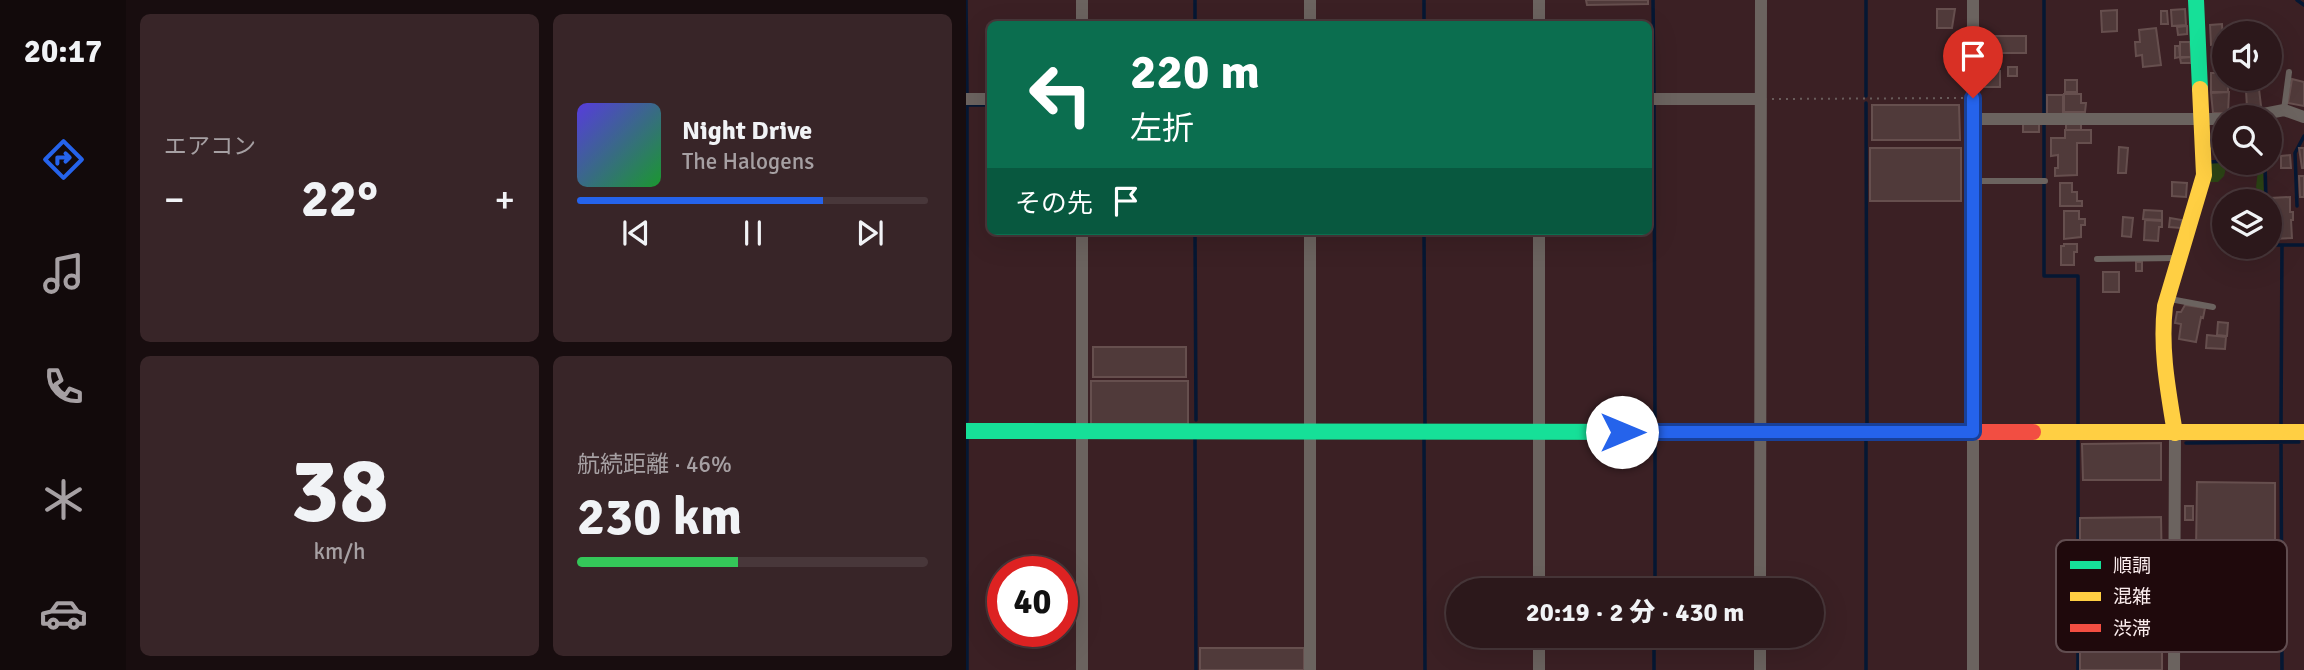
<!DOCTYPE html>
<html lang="ja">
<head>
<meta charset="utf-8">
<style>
  body { margin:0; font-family:Signika,"Noto Sans JP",sans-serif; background:#382528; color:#f1f3f6; height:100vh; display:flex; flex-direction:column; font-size:26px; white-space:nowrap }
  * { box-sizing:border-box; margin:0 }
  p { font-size:23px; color:#a6a0a3 }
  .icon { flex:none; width:38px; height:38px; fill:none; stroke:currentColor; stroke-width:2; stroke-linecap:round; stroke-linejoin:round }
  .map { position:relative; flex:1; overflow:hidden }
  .side { display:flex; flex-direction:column; gap:14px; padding:14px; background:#180d0f; width:840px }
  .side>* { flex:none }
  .banner { position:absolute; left:21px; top:21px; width:665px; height:214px; border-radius:10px; box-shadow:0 7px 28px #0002,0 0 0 2px #48373a; background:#0b6e4f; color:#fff; overflow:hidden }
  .tools { position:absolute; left:1246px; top:21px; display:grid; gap:14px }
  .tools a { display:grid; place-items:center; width:70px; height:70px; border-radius:50%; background:#2c181b; box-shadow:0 7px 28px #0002,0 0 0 2px #48373a; font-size:35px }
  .speed { position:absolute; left:21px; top:556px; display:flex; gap:14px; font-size:35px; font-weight:700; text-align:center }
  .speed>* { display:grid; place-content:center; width:91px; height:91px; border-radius:50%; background:#2c181b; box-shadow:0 7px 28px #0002,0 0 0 2px #48373a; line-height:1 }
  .speed .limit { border:10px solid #d22; background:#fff; color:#111 }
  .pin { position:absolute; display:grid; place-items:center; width:60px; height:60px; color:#fff; margin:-72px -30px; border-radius:50% 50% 50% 0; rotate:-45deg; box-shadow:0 0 7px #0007 }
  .pin .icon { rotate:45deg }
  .me { position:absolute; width:77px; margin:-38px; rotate:90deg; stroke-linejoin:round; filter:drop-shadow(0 0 5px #0008) }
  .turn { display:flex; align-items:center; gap:24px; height:147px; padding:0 28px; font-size:32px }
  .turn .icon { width:91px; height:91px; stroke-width:2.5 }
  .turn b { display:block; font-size:49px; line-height:60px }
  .then { display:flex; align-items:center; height:66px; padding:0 28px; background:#0003; gap:14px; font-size:26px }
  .big { font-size:52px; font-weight:800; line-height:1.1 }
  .side .tile { flex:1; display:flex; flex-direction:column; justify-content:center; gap:10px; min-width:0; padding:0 24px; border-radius:10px; background:#382528 }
  .side .dial { align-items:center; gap:0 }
  .dial b { font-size:91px; line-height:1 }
  .song { display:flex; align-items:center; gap:21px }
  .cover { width:84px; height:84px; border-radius:10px; background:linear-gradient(135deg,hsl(250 70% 55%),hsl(130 70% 35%)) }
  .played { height:7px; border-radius:4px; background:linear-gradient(90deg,#2563eb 70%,#48373a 70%) }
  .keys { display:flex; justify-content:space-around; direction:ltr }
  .heat { display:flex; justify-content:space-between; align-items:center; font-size:38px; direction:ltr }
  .charge { height:10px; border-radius:5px; background:linear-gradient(90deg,#34c759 46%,#48373a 0) }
  .side .tiles { flex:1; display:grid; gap:14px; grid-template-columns:repeat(2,1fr) }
  .trip { position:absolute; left:480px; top:578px; width:378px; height:70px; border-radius:35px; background:#2c181b; box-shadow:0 7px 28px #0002,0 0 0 2px #48373a; font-weight:800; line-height:70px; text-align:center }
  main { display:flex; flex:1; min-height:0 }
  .menu { display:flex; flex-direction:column; width:126px; justify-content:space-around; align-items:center; background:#120a0b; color:#a6a0a3 }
  .menu .icon { width:49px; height:49px }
  .menu .selected { color:#2563eb }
  .menu b { font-size:32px; color:#f1f3f6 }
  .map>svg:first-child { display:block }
  .green { fill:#2c4415 }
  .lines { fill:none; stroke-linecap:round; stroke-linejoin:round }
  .stream { stroke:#051733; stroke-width:3.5 }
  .building { fill:#503a3a; stroke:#664f4e; stroke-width:2 }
  .path { stroke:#695c5b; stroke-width:2; stroke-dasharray:2 5; stroke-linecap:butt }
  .lane { stroke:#6b635f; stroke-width:6 }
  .street { stroke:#6b635f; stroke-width:12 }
  .fast { stroke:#16e098; stroke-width:16 }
  .slow { stroke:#ffcf43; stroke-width:16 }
  .jam { stroke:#f24e42; stroke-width:16 }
  .route-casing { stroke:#184099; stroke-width:18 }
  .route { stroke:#2563eb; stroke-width:12 }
  .key { fill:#1f090c; stroke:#614d50; stroke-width:2 }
  .key-label { font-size:19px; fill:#fbedee }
</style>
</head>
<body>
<main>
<nav class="menu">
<b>20:17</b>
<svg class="icon selected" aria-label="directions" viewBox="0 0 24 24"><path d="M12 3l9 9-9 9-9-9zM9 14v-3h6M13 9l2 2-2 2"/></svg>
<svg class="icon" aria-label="music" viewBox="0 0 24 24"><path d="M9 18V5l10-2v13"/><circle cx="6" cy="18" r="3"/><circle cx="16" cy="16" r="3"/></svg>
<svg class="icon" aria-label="phone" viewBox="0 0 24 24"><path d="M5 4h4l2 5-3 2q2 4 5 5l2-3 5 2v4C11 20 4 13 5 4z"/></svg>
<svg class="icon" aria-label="climate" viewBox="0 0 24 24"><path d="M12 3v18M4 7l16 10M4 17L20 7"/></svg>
<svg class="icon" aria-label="car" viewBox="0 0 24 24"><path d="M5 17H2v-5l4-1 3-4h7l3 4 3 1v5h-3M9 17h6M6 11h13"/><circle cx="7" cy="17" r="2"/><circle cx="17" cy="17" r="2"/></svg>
</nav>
<section class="side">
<div class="tiles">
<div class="tile"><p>エアコン</p>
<div class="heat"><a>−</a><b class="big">22°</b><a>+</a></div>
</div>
<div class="tile">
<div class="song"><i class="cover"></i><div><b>Night Drive</b><p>The Halogens</p></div></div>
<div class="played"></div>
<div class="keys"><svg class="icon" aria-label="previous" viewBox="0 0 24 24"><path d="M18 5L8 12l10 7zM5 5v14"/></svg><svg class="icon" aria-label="pause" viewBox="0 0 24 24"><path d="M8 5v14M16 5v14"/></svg><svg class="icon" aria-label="next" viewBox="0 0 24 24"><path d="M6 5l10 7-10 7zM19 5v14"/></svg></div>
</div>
<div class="tile dial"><b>38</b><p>km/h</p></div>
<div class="tile"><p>航続距離 · 46%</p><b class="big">230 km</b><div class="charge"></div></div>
</div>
</section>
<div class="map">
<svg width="1338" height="670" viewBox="0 0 1338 670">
  <rect width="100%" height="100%" fill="#3b2024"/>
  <path class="green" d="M1258,162L1297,163L1298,198H1294L1290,187L1292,171L1284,166L1269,169L1260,168L1258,176L1252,182H1244L1243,163Z"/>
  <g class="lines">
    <path class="stream" d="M0,0L1,93
      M458,0V24
      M687,0L688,95
      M900,0V96
      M1078,0V115
      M1331,0L1338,5
      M229,24V0
      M688,102L689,424
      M900,103L901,425
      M1,105V421
      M2,105H24
      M1078,124V178
      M1244,162L1258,161
      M1299,163L1300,201
      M1078,184V276H1112V424
      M1331,206L1329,153L1338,136
      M229,231L230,420
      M458,231L459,424
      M1304,245H1338
      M1315,425L1316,245
      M229,439L230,670
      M458,439L459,670
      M1,440V670
      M1112,441V670
      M1315,442L1316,670
      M1220,443L1333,442
      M689,590V439
      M688,670V635
      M900,670V441"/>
  </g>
  <path class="building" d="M620,0H682V4L621,5Z
    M971,9H989L986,28H971Z
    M1219,9L1220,25L1206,26L1205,10Z
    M1151,10V31L1136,32L1135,11Z
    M1195,11H1201L1202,24H1195Z
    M1256,24L1257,44L1245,45L1244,25Z
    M1221,26V34L1212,35L1211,27Z
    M1190,28L1195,65L1177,67L1176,55L1170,56L1169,42H1174L1173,30Z
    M1011,36H1060V53H1011Z
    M1214,42H1224L1225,57H1214Z
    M1209,46H1213L1214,57L1209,58Z
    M1225,57V63H1215L1214,58Z
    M1042,67H1051V76H1042Z
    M1019,71H1034V87H1019Z
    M1245,73H1258V79H1262V92H1245Z
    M1289,79V83H1275L1276,79Z
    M1326,79L1338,82V106L1322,103Z
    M1099,80H1111V92H1099Z
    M1293,89L1295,106L1281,108L1280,90Z
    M1263,92L1262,113H1247L1245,93Z
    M1098,94H1115V103H1120L1119,112H1098Z
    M1081,95H1097V116H1081Z
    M906,105H993L994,140H906Z
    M1057,123H1073V132H1057Z
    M1100,123H1115V130H1100Z
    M1099,130H1125V143H1111V175L1089,176V168H1092V155L1085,156V138H1099Z
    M1153,147L1162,148L1160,173H1152Z
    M904,148H995V201H904Z
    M1333,148H1338V168H1336Z
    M1324,155L1325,168H1315V156Z
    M1333,176H1338V197H1334Z
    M1206,182L1221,183L1220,197L1206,196Z
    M1094,183H1106V192H1111V201H1116V206H1094Z
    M1324,197V212H1327V220H1325L1326,238L1306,239L1304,223V198Z
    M1178,210L1196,211V220L1177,219Z
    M1098,211H1113V219H1119V225H1115V237L1098,239Z
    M1157,217L1167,218L1165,237L1156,236Z
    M1204,218L1216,220L1215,228L1203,227Z
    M1179,220L1196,221V227H1193L1192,241L1178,240Z
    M1098,244H1111V252H1108V265H1095V246H1098Z
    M1170,262H1176V271H1170Z
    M1137,272H1153V292H1137Z
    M1219,305L1239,308L1237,318L1235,317L1230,342L1213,339L1215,324L1209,323L1211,312H1215Z
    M1252,322L1262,323L1261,336L1251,335Z
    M1241,335L1260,337L1259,349L1240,348Z
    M127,347H220V377H127Z
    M125,381H222V424H125Z
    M1195,443V480H1117L1116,444Z
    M1231,482L1309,483V552L1230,551Z
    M1219,506H1227V520H1219Z
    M1195,517L1196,575L1114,576V518Z
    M1196,641V670H1114V642Z
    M234,648H338V670H234Z"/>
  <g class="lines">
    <path class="path" d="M806,99L997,98"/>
    <path class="lane" d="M1318,110L1323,72
      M1008,181H1079
      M1131,259L1210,258
      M1204,299L1247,307"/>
    <path class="street" d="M1007,0V670
      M116,24V0
      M344,24V0
      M573,24V0
      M0,99H24
      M682,99H795
      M1282,117L1318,110L1338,117
      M1007,119H1258
      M116,231V670
      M573,231V590
      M794,590L795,0
      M573,635V670
      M344,670V231
      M794,670V635
      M1208,670L1209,433"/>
    <path class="fast" d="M1230,0L1234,89
      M0,431L777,432"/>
    <path class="slow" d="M1067,432H1338
      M1209,433C1202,390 1194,349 1199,306L1238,175L1234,89"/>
    <path class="jam" d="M777,432H1067"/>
  </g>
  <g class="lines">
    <defs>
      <path id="route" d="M656,432H1007V98"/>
    </defs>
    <use href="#route" class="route-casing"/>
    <use href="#route" class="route"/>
  </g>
  <rect x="1090" y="540" width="231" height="112" rx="10" class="key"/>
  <rect x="1104" y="561" width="31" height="8" fill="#16e098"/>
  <rect x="1104" y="592" width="31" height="9" fill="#ffcf43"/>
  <rect x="1104" y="624" width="31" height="8" fill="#f24e42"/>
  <g class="key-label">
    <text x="1147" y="572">順調</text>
    <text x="1147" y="603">混雑</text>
    <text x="1147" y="635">渋滞</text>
  </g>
</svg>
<div class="tools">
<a><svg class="icon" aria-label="sound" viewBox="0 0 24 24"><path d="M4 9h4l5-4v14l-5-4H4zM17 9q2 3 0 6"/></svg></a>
<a><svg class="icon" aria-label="search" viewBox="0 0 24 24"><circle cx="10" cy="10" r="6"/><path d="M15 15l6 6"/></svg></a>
<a><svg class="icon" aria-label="layers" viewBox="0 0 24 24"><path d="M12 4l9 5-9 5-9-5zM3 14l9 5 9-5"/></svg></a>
</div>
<div class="speed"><div class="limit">40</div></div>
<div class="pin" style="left:1007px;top:98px;background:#d93025"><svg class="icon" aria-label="arrive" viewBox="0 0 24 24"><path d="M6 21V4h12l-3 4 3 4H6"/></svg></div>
<svg class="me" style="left:656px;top:432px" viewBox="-20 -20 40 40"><circle r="19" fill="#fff"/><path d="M0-13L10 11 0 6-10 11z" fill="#2563eb"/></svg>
<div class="trip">20:19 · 2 分 · 430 m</div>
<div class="banner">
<div class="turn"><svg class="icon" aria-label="left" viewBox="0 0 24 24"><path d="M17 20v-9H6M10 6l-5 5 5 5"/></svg><div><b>220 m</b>左折</div></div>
<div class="then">その先<svg class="icon" aria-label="arrive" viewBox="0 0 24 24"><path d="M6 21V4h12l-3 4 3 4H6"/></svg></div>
</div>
</div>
</main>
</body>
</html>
